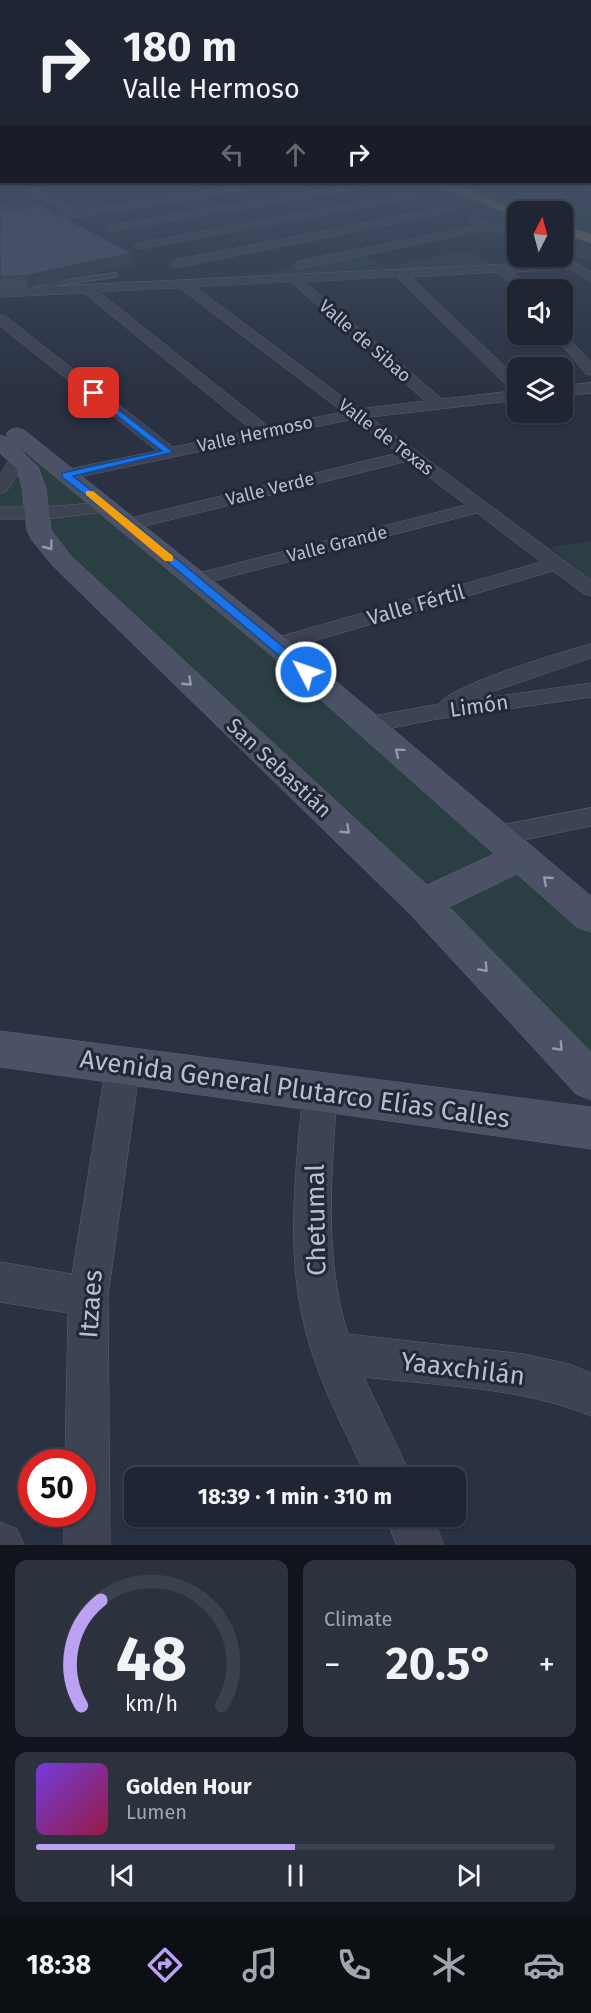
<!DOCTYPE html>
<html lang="en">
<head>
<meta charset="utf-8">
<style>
  body { margin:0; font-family:"Fira Sans",sans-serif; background:#2c313e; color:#f1f3f6; height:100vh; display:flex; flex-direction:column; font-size:22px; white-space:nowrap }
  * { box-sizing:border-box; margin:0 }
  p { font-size:20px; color:#a1a5ac }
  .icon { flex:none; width:33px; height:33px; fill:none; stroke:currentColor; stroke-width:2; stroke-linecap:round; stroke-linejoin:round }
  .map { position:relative; height:1545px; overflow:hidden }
  .sheet { display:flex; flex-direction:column; gap:15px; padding:15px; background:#11141c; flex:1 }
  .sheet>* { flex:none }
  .guide { position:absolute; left:0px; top:0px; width:591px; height:183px; box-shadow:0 2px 4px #0004,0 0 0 2px #3c424d; background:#1f2532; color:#f1f3f6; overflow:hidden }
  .needle { width:39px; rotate:6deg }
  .controls { position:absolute; left:507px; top:201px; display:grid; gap:12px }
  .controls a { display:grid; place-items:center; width:66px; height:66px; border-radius:12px; background:#1f2532; box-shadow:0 2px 4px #0004,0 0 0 2px #3c424d; font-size:30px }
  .speed { position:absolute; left:18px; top:1449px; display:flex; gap:12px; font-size:30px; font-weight:700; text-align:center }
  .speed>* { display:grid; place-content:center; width:78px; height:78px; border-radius:50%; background:#1f2532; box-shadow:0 2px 4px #0004,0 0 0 2px #3c424d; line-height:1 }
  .speed .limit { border:9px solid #d22; background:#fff; color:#111 }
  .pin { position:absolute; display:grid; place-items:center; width:51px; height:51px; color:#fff; margin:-26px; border-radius:12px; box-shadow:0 3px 9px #0006 }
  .me { position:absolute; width:66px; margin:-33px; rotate:311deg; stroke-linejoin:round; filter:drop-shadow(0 0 4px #0008) }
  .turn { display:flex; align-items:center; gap:21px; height:126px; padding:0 24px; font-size:27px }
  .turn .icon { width:78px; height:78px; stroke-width:2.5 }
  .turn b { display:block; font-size:42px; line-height:51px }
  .lanes { display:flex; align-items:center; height:57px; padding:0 24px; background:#0003; justify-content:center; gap:30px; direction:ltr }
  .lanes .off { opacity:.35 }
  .big { font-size:45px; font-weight:700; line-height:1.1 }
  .sheet .widget { flex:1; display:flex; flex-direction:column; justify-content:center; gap:9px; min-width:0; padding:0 21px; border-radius:12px; background:#2c313e }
  .sheet .dial { align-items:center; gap:0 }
  .dial svg { height:156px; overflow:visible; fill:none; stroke:#3c424d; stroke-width:7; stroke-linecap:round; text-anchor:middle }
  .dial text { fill:#f1f3f6; stroke:none }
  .song { display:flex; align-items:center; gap:18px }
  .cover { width:72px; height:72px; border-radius:9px; background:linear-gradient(135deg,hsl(260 70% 55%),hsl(340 70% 35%)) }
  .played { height:6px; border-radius:3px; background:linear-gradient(90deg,#bca0f2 50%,#3c424d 50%) }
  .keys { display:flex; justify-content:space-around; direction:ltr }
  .heat { display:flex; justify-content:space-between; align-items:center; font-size:33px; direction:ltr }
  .sheet .tiles { flex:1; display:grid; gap:15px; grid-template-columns:1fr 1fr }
  .widget:last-child { grid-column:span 2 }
  .trip { position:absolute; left:124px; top:1467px; width:342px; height:60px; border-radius:12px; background:#1f2532; box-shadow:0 2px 4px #0004,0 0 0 2px #3c424d; font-weight:700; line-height:60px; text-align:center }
  .dock { display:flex; height:96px; justify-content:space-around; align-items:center; background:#0c0f14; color:#a1a5ac }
  .dock .icon { width:42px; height:42px }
  .dock .selected { color:#bca0f2 }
  .dock b { font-size:27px; color:#f1f3f6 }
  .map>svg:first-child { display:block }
  .green { fill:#2b3e43 }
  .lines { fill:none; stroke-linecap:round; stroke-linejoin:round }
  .lane-casing { stroke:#5b616f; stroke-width:2 }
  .street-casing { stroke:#5b616f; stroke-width:1 }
  .secondary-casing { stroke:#5b616f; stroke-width:1 }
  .highway-casing { stroke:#474e5c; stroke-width:1 }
  .lane { fill:#3d4352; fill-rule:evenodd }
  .street { fill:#3d4352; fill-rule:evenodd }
  .secondary { fill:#4b5265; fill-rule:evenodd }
  .highway { fill:#776f5a; fill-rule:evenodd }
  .wall { fill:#404758 }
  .shaded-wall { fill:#343947 }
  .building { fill:#4a5266; stroke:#343947; stroke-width:1.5 }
  .oneway { stroke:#9399a8 }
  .route { fill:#1a73e8; stroke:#114b97; stroke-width:1.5 }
  .slow { fill:#f59e0b }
  .labels { text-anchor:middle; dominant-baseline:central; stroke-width:6; stroke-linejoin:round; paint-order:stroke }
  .far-street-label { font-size:18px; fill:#babfcc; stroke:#212837 }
  .street-label { font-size:21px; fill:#babfcc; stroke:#212837 }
  .near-street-label { font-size:26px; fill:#babfcc; stroke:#212837 }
</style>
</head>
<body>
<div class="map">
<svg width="591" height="1545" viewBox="0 0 591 1545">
  <rect width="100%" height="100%" fill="#293142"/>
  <path class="green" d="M590,179L591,263L563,251L562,212H518L517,233L456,204L396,182H590Z
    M466,250L496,266L244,278L360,254L389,266Z
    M39,453L591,918V1078L62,561L37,521L0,513V488L19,458Z
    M591,541V579L550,547Z"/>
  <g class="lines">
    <defs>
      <path id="lane" d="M0,205H2L15,214L0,219V216L9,214L0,208Z
        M116,273L118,276L54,286L29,293L26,291L53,282Z"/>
      <path id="street" d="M9,182H19L26,185L67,182L63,185L35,189L78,211L261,182H281L276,185L85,216L80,219L75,217L52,221L47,218L48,216L66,213Z
        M366,182H385L380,185L108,232L103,229L108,226Z
        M417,192L422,195L421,197L140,249L134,246L140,243Z
        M452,206L457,209L456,211L176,268L170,264L176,260Z
        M475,216L518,234V241L489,229L299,269L293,265L299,261L479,225L470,219Z
        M573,261L591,272V282L570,269L512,272L527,290H518V293L499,272L411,277L518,379V400L370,417L591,580V596L584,594L553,571L276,652L268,650L265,645L268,640L541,562L477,513L194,586L187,584L184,580L187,576L466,505L408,461L129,530L122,528L120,524L122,520L398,453L353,419L65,480L59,479L56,475L59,471L157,451L0,326V315L5,316L173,447L253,431L84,293L0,297V289ZM397,277L512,391L442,399L305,282ZM291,282L425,401L359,409L195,287ZM180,288L343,412L269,427L99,292Z
        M562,331L591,362V375L586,374L553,334H562Z
        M591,383V393L562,396V386Z
        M19,453L25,454L28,458L6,492L0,493V474L13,454Z
        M107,502L113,503L116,507L113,511L45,519H0V507H45Z
        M591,644V658L491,692L478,699L591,683V697L437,719L367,733L358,730L355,725L358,720L367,717L439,704C450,685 564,651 591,644Z
        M591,808V826L496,846L486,843L482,836L486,829L496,826Z
        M123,1052L135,1056L140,1066L108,1296L110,1545H64V1514H82V1462H65L68,1313L0,1302V1262L72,1274L106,1066L111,1056Z
        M320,1077L332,1081L337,1092C332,1172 323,1256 348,1334L524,1354L569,1364L591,1373V1416C521,1387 439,1386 364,1377L412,1478H367C343,1427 315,1375 303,1320C286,1246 296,1168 303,1092L308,1081Z
        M385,1516H432L444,1545H397Z
        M0,1522L17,1529L24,1545H0Z"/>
      <path id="secondary" d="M17,428L24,430L286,639L591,896V932L578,928L517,874L449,907L591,1052V1100L576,1094L409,913L53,566L31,539L27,530L22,488L17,469L0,453V435L9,438L6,434L10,430ZM11,440L266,651L494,854L427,885L71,556L51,530L46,488L38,467Z
        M0,1031L591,1107V1149L0,1067Z"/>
      <path id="highway" d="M431,182H447L524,212H518V217L513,216Z
        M562,225L591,234V243L562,234Z"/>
    </defs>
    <use href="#lane" class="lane-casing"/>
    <use href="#street" class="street-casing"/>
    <use href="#secondary" class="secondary-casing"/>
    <use href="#highway" class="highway-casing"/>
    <use href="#lane" class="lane"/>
    <use href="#street" class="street"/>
    <use href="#secondary" class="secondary"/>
    <use href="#highway" class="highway"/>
  </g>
  <path class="wall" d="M0,210H14L132,253L133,265L27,288L0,289Z"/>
  <path class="shaded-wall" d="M132,253L133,265L27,288L25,276Z"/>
  <path class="building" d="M40,205L132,253L25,276L0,277V210L11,208L14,210Z"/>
  <defs><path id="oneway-chevron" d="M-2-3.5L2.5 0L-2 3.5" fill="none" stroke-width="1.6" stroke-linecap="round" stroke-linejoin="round" transform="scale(1.5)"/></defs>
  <g class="oneway">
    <use href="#oneway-chevron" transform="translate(49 546) rotate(53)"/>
    <use href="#oneway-chevron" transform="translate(188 682) rotate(43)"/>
    <use href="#oneway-chevron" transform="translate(399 752) rotate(-140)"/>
    <use href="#oneway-chevron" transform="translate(346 830) rotate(43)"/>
    <use href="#oneway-chevron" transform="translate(547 880) rotate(-139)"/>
    <use href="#oneway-chevron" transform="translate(484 968) rotate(47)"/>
    <use href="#oneway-chevron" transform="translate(559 1047) rotate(46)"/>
  </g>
  <linearGradient id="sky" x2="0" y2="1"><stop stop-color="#171b24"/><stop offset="0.45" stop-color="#434e65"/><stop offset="1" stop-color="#434e65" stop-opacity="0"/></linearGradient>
  <rect width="591" height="396" fill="url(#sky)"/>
  <path class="route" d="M94,391L173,452L73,476L132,522L310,669V675H302L125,526L62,477V473L162,451L91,395L90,393Z"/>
  <path class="slow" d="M86,491H93L173,556V561H165L86,495Z"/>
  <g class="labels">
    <g class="far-street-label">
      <text transform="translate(365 341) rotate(41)">Valle de Sibao</text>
      <text transform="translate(255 434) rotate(-12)">Valle Hermoso</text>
      <text transform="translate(386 437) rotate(37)">Valle de Texas</text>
      <text transform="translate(270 489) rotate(-14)">Valle Verde</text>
      <text transform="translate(337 544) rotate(-14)">Valle Grande</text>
    </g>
    <g class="street-label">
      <text transform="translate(416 605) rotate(-16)">Valle Fértil</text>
      <text transform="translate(479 706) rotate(-8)">Limón</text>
      <text transform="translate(279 768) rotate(43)">San Sebastián</text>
    </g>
    <g class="near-street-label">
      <text transform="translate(295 1089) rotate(8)">Avenida General Plutarco Elías Calles</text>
      <text transform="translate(316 1220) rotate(-91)">Chetumal</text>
      <text transform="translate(91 1304) rotate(-86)">Itzaes</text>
      <text transform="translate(463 1369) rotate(7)">Yaaxchilán</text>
    </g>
  </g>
</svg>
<div class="controls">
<a><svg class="needle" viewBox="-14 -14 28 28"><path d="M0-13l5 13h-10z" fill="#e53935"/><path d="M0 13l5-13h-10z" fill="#a1a5ac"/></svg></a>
<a><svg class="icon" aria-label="sound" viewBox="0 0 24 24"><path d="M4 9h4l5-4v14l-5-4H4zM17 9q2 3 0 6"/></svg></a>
<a><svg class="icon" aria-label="layers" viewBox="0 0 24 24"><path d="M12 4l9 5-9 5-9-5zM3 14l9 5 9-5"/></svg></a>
</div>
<div class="speed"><div class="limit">50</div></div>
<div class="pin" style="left:94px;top:393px;background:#d93025"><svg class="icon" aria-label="arrive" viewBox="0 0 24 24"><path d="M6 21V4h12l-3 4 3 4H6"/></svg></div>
<svg class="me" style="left:306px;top:672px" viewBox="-20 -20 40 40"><circle r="17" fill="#1a73e8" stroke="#fff" stroke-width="3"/><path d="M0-11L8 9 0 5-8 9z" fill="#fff"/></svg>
<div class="trip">18:39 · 1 min · 310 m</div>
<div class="guide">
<div class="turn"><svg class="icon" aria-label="right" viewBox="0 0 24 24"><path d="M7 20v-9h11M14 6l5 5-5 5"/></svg><div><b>180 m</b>Valle Hermoso</div></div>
<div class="lanes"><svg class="icon off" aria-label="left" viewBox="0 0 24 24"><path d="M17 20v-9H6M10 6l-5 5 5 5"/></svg><svg class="icon off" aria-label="ahead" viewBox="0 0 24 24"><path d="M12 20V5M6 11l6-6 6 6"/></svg><svg class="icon" aria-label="right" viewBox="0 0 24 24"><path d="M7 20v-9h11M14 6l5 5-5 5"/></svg></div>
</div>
</div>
<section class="sheet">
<div class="tiles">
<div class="widget dial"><svg viewBox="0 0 100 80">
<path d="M14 69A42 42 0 1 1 86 69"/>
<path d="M14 69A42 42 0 0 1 24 15" stroke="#bca0f2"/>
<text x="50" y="56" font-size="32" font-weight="700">48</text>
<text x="50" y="72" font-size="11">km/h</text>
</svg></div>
<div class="widget"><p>Climate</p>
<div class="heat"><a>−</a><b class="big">20.5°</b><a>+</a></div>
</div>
<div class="widget">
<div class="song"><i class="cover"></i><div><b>Golden Hour</b><p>Lumen</p></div></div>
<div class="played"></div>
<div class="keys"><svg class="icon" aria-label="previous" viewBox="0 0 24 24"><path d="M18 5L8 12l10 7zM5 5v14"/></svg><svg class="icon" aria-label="pause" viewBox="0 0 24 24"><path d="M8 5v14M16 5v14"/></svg><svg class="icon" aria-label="next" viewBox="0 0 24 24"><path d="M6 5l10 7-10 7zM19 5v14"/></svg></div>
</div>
</div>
</section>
<nav class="dock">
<b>18:38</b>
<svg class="icon selected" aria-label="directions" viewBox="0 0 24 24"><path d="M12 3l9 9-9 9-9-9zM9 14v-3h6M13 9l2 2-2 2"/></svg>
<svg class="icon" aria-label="music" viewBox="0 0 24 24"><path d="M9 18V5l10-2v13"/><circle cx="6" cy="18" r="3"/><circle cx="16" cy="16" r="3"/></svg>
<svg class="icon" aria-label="phone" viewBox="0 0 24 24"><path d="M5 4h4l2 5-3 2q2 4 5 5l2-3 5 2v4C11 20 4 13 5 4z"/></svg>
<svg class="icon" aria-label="climate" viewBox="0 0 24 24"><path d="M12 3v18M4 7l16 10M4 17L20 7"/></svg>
<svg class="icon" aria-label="car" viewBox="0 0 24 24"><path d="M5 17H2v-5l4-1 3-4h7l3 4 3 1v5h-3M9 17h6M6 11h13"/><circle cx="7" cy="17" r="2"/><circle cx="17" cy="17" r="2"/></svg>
</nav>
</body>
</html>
